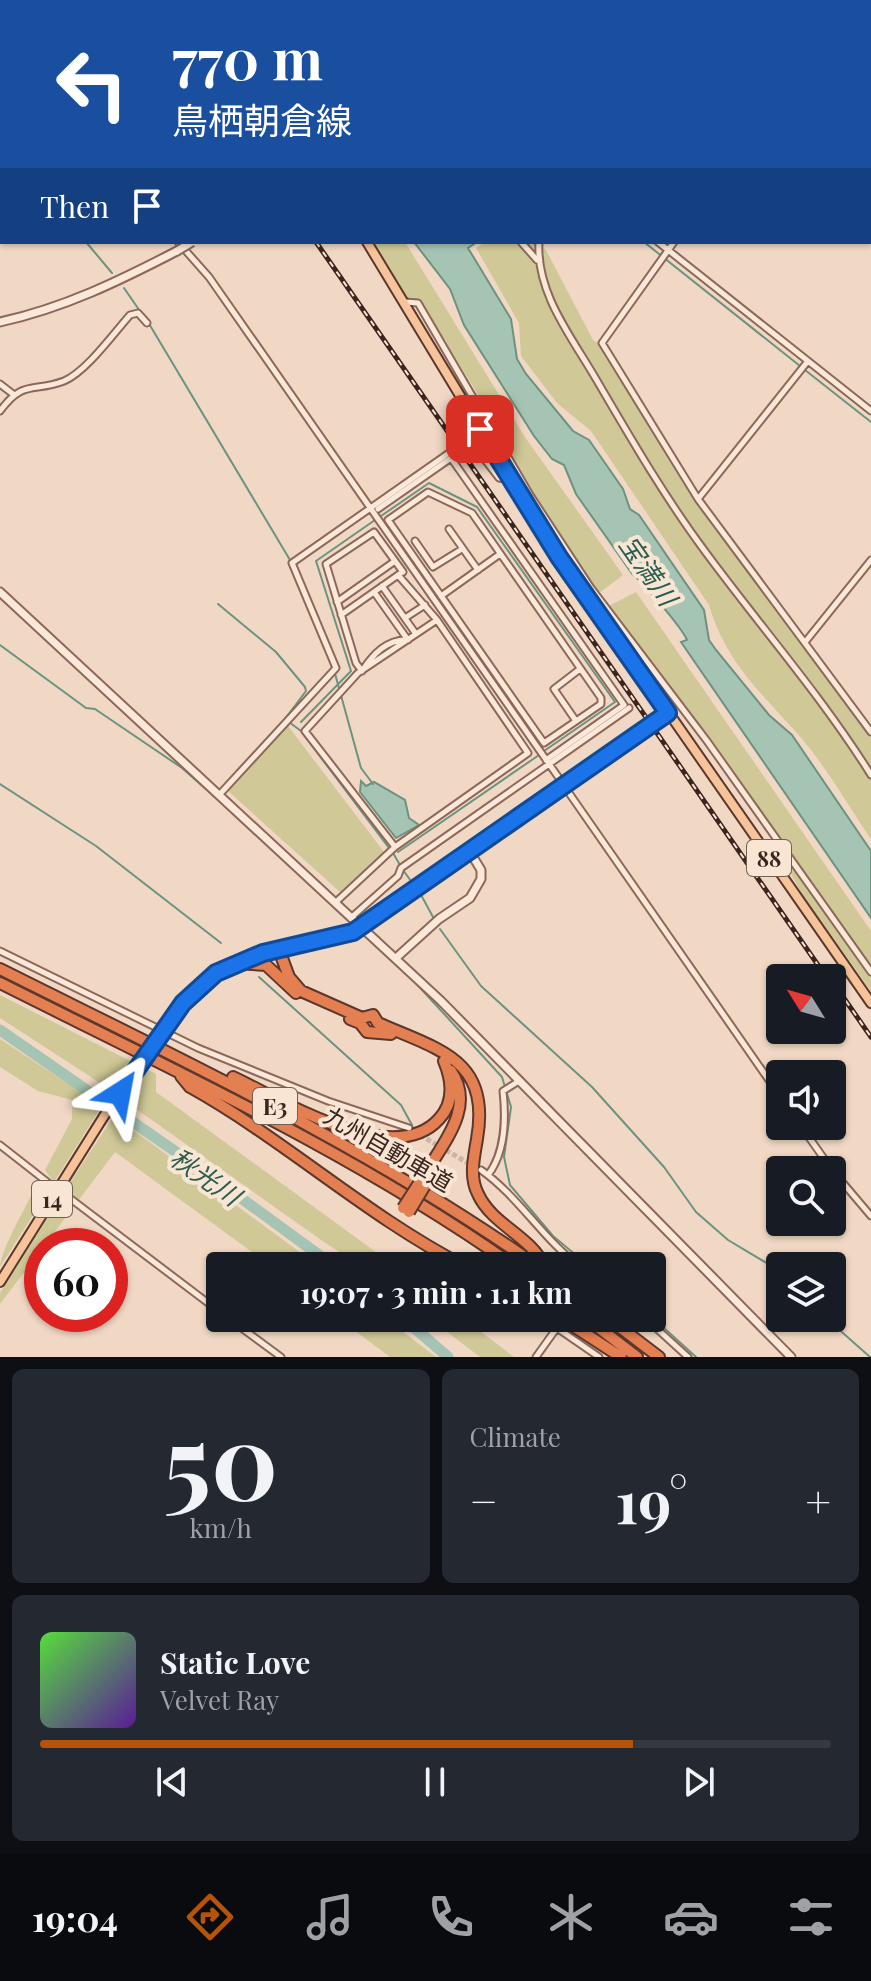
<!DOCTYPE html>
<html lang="en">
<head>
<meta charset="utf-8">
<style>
  body { margin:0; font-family:"Playfair Display","Noto Sans JP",serif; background:#242831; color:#f1f3f6; height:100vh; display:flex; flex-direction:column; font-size:30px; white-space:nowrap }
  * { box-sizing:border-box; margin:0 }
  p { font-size:26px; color:#9ea1a6 }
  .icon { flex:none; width:44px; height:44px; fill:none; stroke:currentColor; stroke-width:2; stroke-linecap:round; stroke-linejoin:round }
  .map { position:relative; height:1357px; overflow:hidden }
  .sheet { display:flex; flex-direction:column; gap:12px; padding:12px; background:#0d0f14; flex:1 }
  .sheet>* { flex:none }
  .banner { position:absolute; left:0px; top:0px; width:872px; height:244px; box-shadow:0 2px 6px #0004; background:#1a4fa0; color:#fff; overflow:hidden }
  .needle { width:52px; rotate:307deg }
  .buttons { position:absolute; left:766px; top:964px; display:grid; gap:16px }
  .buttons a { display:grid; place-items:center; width:80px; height:80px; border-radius:8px; background:#171b24; box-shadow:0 2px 6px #0004; font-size:40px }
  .speed { position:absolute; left:24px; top:1228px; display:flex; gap:16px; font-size:40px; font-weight:700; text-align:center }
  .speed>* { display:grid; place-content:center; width:104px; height:104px; border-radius:50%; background:#171b24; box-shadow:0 2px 6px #0004; line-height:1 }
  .speed .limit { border:12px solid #d22; background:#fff; color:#111 }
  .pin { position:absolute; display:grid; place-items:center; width:68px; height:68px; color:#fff; margin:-34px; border-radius:16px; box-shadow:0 4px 12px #0006 }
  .me { position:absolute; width:88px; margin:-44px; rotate:34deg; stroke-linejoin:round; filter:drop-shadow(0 0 6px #0008) }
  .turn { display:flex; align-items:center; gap:28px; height:168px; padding:0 40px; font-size:36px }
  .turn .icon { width:104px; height:104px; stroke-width:2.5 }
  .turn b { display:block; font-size:56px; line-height:68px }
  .then { display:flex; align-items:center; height:76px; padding:0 40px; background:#0003; gap:16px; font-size:30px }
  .big { font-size:60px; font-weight:700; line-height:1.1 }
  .sheet .widget { flex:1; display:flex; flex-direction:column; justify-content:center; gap:12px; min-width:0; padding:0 28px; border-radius:12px; background:#242831 }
  .sheet .dial { align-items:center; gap:0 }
  .dial b { font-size:104px; line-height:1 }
  .song { display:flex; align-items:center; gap:24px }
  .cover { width:96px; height:96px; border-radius:12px; background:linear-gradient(135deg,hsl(110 70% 55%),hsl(270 70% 35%)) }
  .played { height:8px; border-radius:4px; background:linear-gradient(90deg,#b45309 75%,#363941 75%) }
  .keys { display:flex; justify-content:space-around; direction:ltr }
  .heat { display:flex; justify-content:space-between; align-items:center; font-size:44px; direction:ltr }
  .sheet .tiles { flex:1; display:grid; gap:12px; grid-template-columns:1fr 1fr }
  .widget:last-child { grid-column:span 2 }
  .trip { position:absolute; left:206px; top:1252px; width:460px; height:80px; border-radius:8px; background:#171b24; box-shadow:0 2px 6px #0004; font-weight:700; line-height:80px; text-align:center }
  .tab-bar { display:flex; height:128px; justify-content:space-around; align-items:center; background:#090b0e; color:#9ea1a6 }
  .tab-bar .icon { width:56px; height:56px }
  .tab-bar .selected { color:#b45309 }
  .tab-bar b { font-size:36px; color:#f1f3f6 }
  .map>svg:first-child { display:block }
  .green { fill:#d0c897 }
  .water { fill:#a6c4b4; stroke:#6c9380; stroke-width:2 }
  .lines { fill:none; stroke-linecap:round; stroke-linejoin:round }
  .stream { stroke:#6c9380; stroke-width:2 }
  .river { stroke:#a6c4b4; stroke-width:11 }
  .minor-tunnel { stroke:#cdb4a3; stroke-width:5; stroke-dasharray:5 2.5; stroke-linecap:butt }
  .minor-casing { stroke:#8d6859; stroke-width:9 }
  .tertiary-casing { stroke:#8d6859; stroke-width:11 }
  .primary-casing { stroke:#5b372d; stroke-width:12 }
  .motorway-casing { stroke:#5b372d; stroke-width:14 }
  .minor { stroke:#fbe8d8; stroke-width:5 }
  .tertiary { stroke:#fbe8d8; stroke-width:7 }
  .primary { stroke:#f6c39a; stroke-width:8 }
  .motorway { stroke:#e47f51; stroke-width:10 }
  .rail-casing { stroke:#3c251e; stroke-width:5 }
  .rail { stroke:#f8e5d4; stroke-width:2; stroke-dasharray:6; stroke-linecap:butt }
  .tertiary-bridge-casing { stroke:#8d6859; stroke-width:11; stroke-linecap:butt }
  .primary-bridge-casing { stroke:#5b372d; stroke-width:12; stroke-linecap:butt }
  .motorway-bridge-casing { stroke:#5b372d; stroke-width:14; stroke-linecap:butt }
  .tertiary-bridge { stroke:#fbe8d8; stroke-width:7 }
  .primary-bridge { stroke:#f6c39a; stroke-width:8 }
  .motorway-bridge { stroke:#e47f51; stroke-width:10 }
  .route-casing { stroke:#114b97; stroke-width:20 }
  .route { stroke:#1a73e8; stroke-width:14 }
  .labels { text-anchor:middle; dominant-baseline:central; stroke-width:8; stroke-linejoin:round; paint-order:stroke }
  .shield { fill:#f8e5d4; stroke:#745f55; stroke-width:2 }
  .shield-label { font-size:22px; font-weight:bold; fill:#3c251e }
  .street-label { font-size:24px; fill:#3c251e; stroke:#f8e5d4 }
  .water-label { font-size:26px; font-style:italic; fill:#2c5d4e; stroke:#f8e5d4 }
</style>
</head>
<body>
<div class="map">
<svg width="871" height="1357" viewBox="0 0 871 1357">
  <rect width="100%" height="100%" fill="#f1d8c4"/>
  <path class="green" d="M374,242H405L525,437L623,575L598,594L553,539L469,403L479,396L421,303L409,300Z
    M486,242H538L546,250L593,340L599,344L698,504L871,737V839C847,804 824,763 796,732C759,691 725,660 709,605L591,431L557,403L521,356L519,323L476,248Z
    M636,592L871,931V991L803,896L740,781L609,606Z
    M288,726L384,852L340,892L228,791Z
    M0,995L156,1074V1092L395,1266H361L324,1242L91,1077L0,1018Z
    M0,1039L102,1106L54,1182L45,1170L72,1119V1100L38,1091L0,1067Z
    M114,1116L312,1261L317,1266H271L115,1152L78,1201L65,1190Z
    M37,1184L50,1188L0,1267C0,1251 28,1203 37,1184Z
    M61,1197L75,1205L0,1304V1293Z
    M338,1318H385L436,1357H390Z
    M429,1318H463L514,1357H480Z"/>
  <path class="water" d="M414,242H477L468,248L511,319L517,359L526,374L573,431L589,440L623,489L630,509L639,515L704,610L709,640L716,650L769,715L792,735L871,851V918L681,642L687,640C682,628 643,582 633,575L576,494L564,465L552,459L534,436L464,325L450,289Z
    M361,781L366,786L374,782L405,800L409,818L419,825L396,838L360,792Z"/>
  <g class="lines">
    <path class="stream" d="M481,0L482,2
      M586,2L587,0
      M86,242L112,273
      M644,242L800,366
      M124,288L144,317
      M148,322L290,560
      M805,370L871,422
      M381,516L429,483L477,507L615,702L544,751
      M218,604L276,652L305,687L306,691L285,719L301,731L389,848
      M0,645L86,708L95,709L182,768L240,819
      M334,670L361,768L373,784
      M301,722L351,671L316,561L375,520
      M0,784L96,846L221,943
      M398,852L539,755
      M393,853L400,865
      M403,870L416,888
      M420,893L433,917
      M440,929L481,986L592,1087L664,1167L696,1212L728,1240L780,1271
      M259,977L401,1105L412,1125
      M412,979L502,1077L511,1107L504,1157L510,1185L553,1236L589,1266
      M652,1317L696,1357
      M826,1318L870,1357"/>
    <path class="river" d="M0,1030L215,1179L334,1266
      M403,1318L448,1357"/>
    <path class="minor-tunnel" d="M420,1135L473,1166"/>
    <defs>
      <path id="minor" d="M242,0L243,2
        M399,0L402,2
        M738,0L741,2
        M594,2L595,0
        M727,2L728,0
        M845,2L846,0
        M0,68L2,67
        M870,96H871
        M178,242L209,277L561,781
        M521,242L537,260
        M539,242C536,293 571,336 596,379C630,437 664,496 704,550C759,625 821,695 871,775
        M658,242L871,411
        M674,242L602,343L698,499L871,732
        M405,302L418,303L530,495L591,588L707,741L871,972
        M0,384L13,394
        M0,411C24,379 32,393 64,381C86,372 114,333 130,315L138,313L147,323
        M428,492L472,513L601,698V704L544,743L388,520Z
        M698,499L808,361
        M378,509L451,458L624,705L546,760
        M449,529L478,570
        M415,541L433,567L462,549
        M382,586L416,634
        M374,592L408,640C387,639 373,654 362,671L356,663L326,564L374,532L403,572
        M441,596L500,554
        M337,602L395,561
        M341,615L401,573
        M405,618L425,605
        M806,641L871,560
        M576,721L554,689L580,669
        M569,793L780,1096
        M220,794L336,668L292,563L469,439L499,478L510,480
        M395,847L305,731L358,673L437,620
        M337,901L395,847L528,753L437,620L398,575
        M353,916L398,876L401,868L629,708
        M0,951L198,1048L328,1101L409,1128
        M801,1126L832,1170
        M0,1145L51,1185
        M481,1170C519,1197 542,1238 579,1266
        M832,1170L871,1216
        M488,1175C505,1153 506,1118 503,1091L519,1081
        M63,1193L220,1312
        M228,1318L281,1357
        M645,1318L688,1357
        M557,1328L599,1357
        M536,1357L561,1322"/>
      <path id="tertiary" d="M218,2L221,0
        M0,4L2,12
        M0,172L2,170
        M0,322C64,308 119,281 177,251
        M0,592L441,1001L791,1357
        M396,958L439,919L470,898L481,879V870L470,852"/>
      <path id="primary" d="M228,0L229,2
        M510,2V0
        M367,242L542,531L871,1003
        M424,885L643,731
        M166,1025C207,971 239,957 304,946
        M0,1282L104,1116"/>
      <path id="motorway" d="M279,950L289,977L301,991L362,1018L373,1015L378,1023C439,1050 491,1059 477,1139C474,1157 469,1177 478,1194C492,1225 531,1236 544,1266
        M235,963L266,965L296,993
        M0,969C184,1061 369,1147 537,1266
        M0,983C175,1071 354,1153 514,1266
        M350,1019L360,1023L367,1032L391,1034
        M181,1076L190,1087C285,1140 367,1216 464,1266
        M233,1077C282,1100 393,1170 439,1119C455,1102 452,1080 444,1061
        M425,1174C443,1143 476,1107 451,1071
        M561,1318L621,1357
        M586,1318L637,1357
        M608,1318L659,1357"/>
    </defs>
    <use href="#minor" class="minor-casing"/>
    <use href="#tertiary" class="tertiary-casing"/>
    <use href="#primary" class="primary-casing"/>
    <use href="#motorway" class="motorway-casing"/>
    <use href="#minor" class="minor"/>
    <use href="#tertiary" class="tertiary"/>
    <use href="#primary" class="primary"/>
    <use href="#motorway" class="motorway"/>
    <defs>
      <path id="rail" d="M134,0L136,2
        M316,242L827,978
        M832,981L871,1037"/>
    </defs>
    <use href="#rail" class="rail-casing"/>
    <use href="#rail" class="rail"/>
    <defs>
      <path id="tertiary-bridge" d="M177,251L192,242"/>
      <path id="primary-bridge" d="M643,731L660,719
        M304,946L353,932L424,885
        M104,1116L166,1025"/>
      <path id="motorway-bridge" d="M403,1208L425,1174
        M409,1212L430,1177"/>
    </defs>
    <use href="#tertiary-bridge" class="tertiary-bridge-casing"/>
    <use href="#primary-bridge" class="primary-bridge-casing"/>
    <use href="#motorway-bridge" class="motorway-bridge-casing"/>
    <use href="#tertiary-bridge" class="tertiary-bridge"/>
    <use href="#primary-bridge" class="primary-bridge"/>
    <use href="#motorway-bridge" class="motorway-bridge"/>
  </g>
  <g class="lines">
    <defs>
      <path id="route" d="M120,1093L183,1003L216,973L263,953L353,932L668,713L559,557L480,429"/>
    </defs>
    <use href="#route" class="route-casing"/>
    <use href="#route" class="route"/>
  </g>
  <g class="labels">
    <g class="shield">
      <rect x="747" y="840" width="44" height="36" rx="6"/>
      <rect x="253" y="1088" width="44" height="36" rx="6"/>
      <rect x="32" y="1181" width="40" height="36" rx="6"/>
    </g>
    <g class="shield-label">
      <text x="769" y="858">88</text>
      <text x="275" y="1106">E3</text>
      <text x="52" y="1199">14</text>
    </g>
    <g class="street-label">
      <text transform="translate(389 1148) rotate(30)">九州自動車道</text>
    </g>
    <g class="water-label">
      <text transform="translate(649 570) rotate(55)">宝満川</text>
      <text transform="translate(206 1176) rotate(35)">秋光川</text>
    </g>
  </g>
</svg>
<div class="buttons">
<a><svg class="needle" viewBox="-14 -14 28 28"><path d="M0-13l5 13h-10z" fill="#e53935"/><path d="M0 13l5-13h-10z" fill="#9ea1a6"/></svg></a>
<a><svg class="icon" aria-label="sound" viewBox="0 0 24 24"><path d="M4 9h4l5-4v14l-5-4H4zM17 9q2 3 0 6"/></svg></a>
<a><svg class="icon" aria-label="search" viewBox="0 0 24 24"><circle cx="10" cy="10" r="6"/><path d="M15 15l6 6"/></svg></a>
<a><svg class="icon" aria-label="layers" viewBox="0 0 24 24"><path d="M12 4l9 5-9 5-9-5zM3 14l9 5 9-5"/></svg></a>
</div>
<div class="speed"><div class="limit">60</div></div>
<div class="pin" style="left:480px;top:429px;background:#d93025"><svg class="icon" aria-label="arrive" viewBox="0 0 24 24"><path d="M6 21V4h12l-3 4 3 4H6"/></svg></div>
<svg class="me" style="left:120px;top:1093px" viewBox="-20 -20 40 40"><path d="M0-17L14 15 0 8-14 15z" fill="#1a73e8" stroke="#fff" stroke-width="4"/></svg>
<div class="trip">19:07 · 3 min · 1.1 km</div>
<div class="banner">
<div class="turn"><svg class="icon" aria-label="left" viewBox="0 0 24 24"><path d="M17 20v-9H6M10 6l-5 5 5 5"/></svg><div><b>770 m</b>鳥栖朝倉線</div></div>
<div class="then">Then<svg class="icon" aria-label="arrive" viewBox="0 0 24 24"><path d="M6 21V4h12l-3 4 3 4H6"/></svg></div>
</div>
</div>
<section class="sheet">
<div class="tiles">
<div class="widget dial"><b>50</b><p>km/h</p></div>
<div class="widget"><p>Climate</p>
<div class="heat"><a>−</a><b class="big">19°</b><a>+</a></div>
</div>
<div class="widget">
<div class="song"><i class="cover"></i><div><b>Static Love</b><p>Velvet Ray</p></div></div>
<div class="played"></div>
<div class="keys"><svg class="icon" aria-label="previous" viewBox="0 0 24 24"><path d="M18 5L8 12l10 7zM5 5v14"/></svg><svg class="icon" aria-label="pause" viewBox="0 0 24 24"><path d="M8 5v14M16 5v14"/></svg><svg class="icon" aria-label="next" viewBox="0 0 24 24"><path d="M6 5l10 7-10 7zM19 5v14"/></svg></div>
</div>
</div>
</section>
<nav class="tab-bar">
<b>19:04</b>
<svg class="icon selected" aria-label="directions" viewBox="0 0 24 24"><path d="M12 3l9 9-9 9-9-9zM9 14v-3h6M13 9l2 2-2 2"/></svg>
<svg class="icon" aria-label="music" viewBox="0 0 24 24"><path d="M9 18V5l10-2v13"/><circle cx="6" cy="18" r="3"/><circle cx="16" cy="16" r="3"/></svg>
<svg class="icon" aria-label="phone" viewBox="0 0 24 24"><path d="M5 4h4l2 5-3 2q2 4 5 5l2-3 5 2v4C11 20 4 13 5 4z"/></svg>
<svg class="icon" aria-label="climate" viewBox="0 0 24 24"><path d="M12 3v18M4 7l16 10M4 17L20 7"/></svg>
<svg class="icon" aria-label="car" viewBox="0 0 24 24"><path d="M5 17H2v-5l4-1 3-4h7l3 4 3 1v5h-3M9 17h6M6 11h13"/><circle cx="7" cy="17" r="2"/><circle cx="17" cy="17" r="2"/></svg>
<svg class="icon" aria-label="filters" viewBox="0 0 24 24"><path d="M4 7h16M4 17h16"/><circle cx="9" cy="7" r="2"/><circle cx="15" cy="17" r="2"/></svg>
</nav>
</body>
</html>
